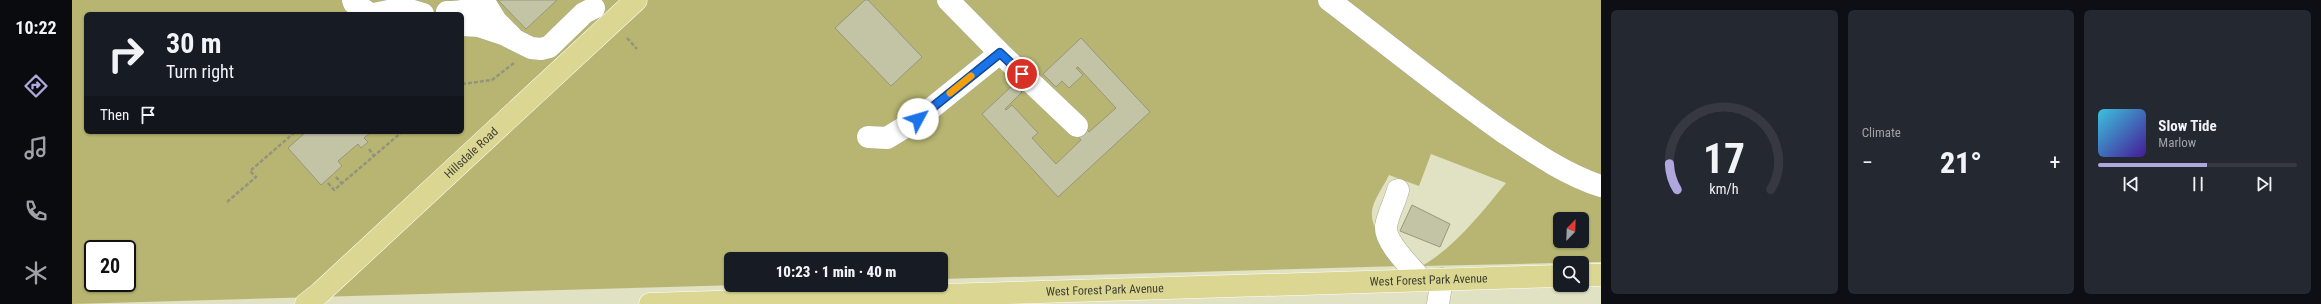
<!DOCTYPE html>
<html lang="en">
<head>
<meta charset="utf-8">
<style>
  body { margin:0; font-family:"Roboto Condensed",sans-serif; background:#242831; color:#f1f3f6; height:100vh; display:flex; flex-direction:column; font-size:15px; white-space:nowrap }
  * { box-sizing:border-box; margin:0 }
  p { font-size:13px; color:#9ea1a6 }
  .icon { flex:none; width:22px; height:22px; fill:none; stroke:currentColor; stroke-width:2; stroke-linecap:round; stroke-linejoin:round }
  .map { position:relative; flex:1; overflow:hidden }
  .drawer { display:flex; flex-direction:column; gap:10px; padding:10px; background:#0d0f14; width:720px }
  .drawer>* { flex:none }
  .top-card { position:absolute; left:12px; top:12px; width:380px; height:122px; border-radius:6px; box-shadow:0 1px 3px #0004; background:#171b24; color:#f1f3f6; overflow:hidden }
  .needle { width:26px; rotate:23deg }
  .tools { position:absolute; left:1481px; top:212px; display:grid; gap:8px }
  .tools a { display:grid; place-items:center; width:36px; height:36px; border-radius:6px; background:#171b24; box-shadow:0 1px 3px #0004; font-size:20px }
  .speed { position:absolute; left:12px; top:240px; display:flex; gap:8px; font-size:20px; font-weight:700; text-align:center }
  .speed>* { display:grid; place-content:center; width:52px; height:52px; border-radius:50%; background:#171b24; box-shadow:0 1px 3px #0004; line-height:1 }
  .speed .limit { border:2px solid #111; border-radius:6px; background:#fff; color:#111 }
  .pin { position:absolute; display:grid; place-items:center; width:34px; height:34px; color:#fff; margin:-17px; border:2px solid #fff; border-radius:50%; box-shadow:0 1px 4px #0007 }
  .me { position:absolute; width:44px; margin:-22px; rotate:51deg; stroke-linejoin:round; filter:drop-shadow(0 0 3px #0008) }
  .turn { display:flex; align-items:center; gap:14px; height:84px; padding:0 16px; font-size:18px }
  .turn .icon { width:52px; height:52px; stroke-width:2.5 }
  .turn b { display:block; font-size:28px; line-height:34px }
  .then { display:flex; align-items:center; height:38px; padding:0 16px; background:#0003; gap:8px; font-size:15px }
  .big { font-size:30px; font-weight:800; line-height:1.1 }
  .drawer .card { flex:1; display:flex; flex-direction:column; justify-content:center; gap:6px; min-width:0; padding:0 14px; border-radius:6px; background:#242831 }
  .drawer .dial { align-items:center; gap:0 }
  .dial svg { height:104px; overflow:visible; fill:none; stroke:#363941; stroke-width:7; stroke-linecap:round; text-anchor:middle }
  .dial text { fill:#f1f3f6; stroke:none }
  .song { display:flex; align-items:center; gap:12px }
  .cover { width:48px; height:48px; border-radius:6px; background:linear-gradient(135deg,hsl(190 70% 55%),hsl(260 70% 35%)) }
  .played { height:4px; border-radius:2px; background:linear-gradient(90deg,#b0a7df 55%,#363941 55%) }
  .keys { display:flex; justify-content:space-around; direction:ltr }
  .heat { display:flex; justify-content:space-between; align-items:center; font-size:22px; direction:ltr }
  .drawer .tiles { flex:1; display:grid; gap:10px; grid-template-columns:repeat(3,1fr) }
  .trip { position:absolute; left:652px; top:252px; width:224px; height:40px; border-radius:6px; background:#171b24; box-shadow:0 1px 3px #0004; font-weight:800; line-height:40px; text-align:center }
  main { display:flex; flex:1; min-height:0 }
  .tabs { display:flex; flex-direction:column; width:72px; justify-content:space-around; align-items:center; background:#090b0e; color:#9ea1a6 }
  .tabs .icon { width:28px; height:28px }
  .tabs .on { color:#b0a7df }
  .tabs b { font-size:18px; color:#f1f3f6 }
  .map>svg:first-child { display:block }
  .green { fill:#b7b571; fill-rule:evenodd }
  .building { fill:#c3c3a6; stroke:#98977b }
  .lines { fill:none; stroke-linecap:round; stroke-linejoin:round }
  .minor-casing { stroke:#abab8e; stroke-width:23 }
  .major-casing { stroke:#fff; stroke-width:23 }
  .path { stroke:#94947e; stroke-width:2.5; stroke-dasharray:4 2; stroke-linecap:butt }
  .minor { stroke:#fff; stroke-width:22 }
  .major { stroke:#dbd792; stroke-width:22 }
  .route-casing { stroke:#114b97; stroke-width:10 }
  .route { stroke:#1a73e8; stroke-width:7 }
  .slow { stroke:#f59e0b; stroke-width:7 }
  .labels { text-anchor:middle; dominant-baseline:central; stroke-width:3; stroke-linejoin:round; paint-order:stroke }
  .street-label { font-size:12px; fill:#3d3d31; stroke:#fff }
</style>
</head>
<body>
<main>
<nav class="tabs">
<b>10:22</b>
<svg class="icon on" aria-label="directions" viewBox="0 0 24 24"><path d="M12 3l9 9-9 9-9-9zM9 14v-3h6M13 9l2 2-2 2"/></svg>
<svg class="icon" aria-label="music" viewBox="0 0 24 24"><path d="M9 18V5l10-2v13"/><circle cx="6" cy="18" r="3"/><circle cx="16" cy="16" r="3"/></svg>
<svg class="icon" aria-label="phone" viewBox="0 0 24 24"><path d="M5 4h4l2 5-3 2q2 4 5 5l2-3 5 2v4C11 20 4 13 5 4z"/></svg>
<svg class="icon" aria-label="climate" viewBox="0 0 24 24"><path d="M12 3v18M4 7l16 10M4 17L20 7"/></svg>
</nav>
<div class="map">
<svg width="1529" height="304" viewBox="0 0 1529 304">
  <rect width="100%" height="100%" fill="#e1e1c3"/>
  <path class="green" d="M0,0H1529V262L1350,266C1383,247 1410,212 1434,183L1359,154L1347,186L1317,175C1313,184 1300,202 1300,212C1298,231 1319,252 1329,266L869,279V259H659V285H666L0,304ZM14,14H390V132H14ZM1488,219H1510V241H1488ZM21,249H55V283H21Z"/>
  <path class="building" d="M426,0H485L454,29Z
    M793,0H796L850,57L819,86L763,28Z
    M1009,38L1078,112L986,197L910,114L942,84L950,92L933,109L934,110L940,105L966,133L960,138L984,164L1009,140L1004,134L1012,127L1017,132L1044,108L1006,67L1004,68L1011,75L997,88L990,81L984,87L971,74Z
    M234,132H299L292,138L296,142L289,148L286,144L266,161L270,166L249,185L216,148Z
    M1340,205L1378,224L1368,247L1328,231Z"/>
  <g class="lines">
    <defs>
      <path id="minor" d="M281,0L282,3L298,14
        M411,0L424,21L440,37
        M876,0L928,53L1005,126
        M1257,0C1315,44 1371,90 1431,132C1461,152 1494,175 1529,186
        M375,12C389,12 399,11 408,0
        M302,14L331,8L351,14
        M390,25L407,26L431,34L459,48L469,49L477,47L512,13L522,8
        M796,137L815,138L846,119L928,53
        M1326,190C1323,202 1316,214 1314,226C1312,242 1339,267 1349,279
        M1366,304L1370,279"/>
      <g id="major">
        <path d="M1510,275H1529"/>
        <path id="s1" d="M234,304L248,293L564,0"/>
        <path id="s2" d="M578,304L1488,276"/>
      </g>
    </defs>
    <use href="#minor" class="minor-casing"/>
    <use href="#major" class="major-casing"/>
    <path class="path" d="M555,38L565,49
      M390,84L420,80L442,63
      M297,149L302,156
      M264,177L270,184
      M256,183L262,190L330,132
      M155,202L184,177L178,171L223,132"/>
    <use href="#minor" class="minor"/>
    <use href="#major" class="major"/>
  </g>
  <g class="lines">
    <defs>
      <path id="route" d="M846,119L928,53L950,74"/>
    </defs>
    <use href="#route" class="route-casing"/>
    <use href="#route" class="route"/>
    <path class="slow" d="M878,93L899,76"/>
  </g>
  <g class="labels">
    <g class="street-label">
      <text stroke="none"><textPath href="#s1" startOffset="224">Hillsdale Road</textPath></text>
      <text stroke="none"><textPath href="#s2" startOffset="779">West Forest Park Avenue</textPath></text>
      <text stroke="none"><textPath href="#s2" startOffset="455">West Forest Park Avenue</textPath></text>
    </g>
  </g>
</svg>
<div class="tools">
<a><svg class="needle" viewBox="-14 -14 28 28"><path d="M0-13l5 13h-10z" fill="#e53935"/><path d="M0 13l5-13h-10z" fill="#9ea1a6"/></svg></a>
<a><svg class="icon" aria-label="search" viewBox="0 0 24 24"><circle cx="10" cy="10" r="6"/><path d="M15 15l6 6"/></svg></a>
</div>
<div class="speed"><div class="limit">20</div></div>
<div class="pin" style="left:950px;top:74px;background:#d93025"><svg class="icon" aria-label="arrive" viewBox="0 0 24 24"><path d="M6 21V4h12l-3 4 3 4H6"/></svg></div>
<svg class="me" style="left:846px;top:119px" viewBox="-20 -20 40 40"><circle r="19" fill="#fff"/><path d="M0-13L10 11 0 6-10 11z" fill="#1a73e8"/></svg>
<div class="trip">10:23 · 1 min · 40 m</div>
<div class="top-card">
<div class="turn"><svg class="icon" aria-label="right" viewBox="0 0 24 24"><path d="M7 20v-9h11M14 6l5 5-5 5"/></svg><div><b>30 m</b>Turn right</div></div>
<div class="then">Then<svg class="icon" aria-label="arrive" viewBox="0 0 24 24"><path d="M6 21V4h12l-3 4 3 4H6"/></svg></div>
</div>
</div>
<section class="drawer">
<div class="tiles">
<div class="card dial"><svg viewBox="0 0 100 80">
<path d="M14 69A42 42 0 1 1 86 69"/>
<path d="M14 69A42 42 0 0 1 8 49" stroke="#b0a7df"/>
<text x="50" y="56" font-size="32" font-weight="700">17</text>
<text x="50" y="72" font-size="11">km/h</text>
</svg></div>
<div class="card"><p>Climate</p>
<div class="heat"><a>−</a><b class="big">21°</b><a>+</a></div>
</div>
<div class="card">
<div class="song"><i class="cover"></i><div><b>Slow Tide</b><p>Marlow</p></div></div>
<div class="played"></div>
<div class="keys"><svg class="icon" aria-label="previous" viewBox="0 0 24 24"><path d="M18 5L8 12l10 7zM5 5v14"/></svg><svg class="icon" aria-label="pause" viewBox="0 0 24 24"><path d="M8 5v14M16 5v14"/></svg><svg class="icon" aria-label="next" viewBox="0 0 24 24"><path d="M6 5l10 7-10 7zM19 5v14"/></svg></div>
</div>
</div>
</section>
</main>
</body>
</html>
